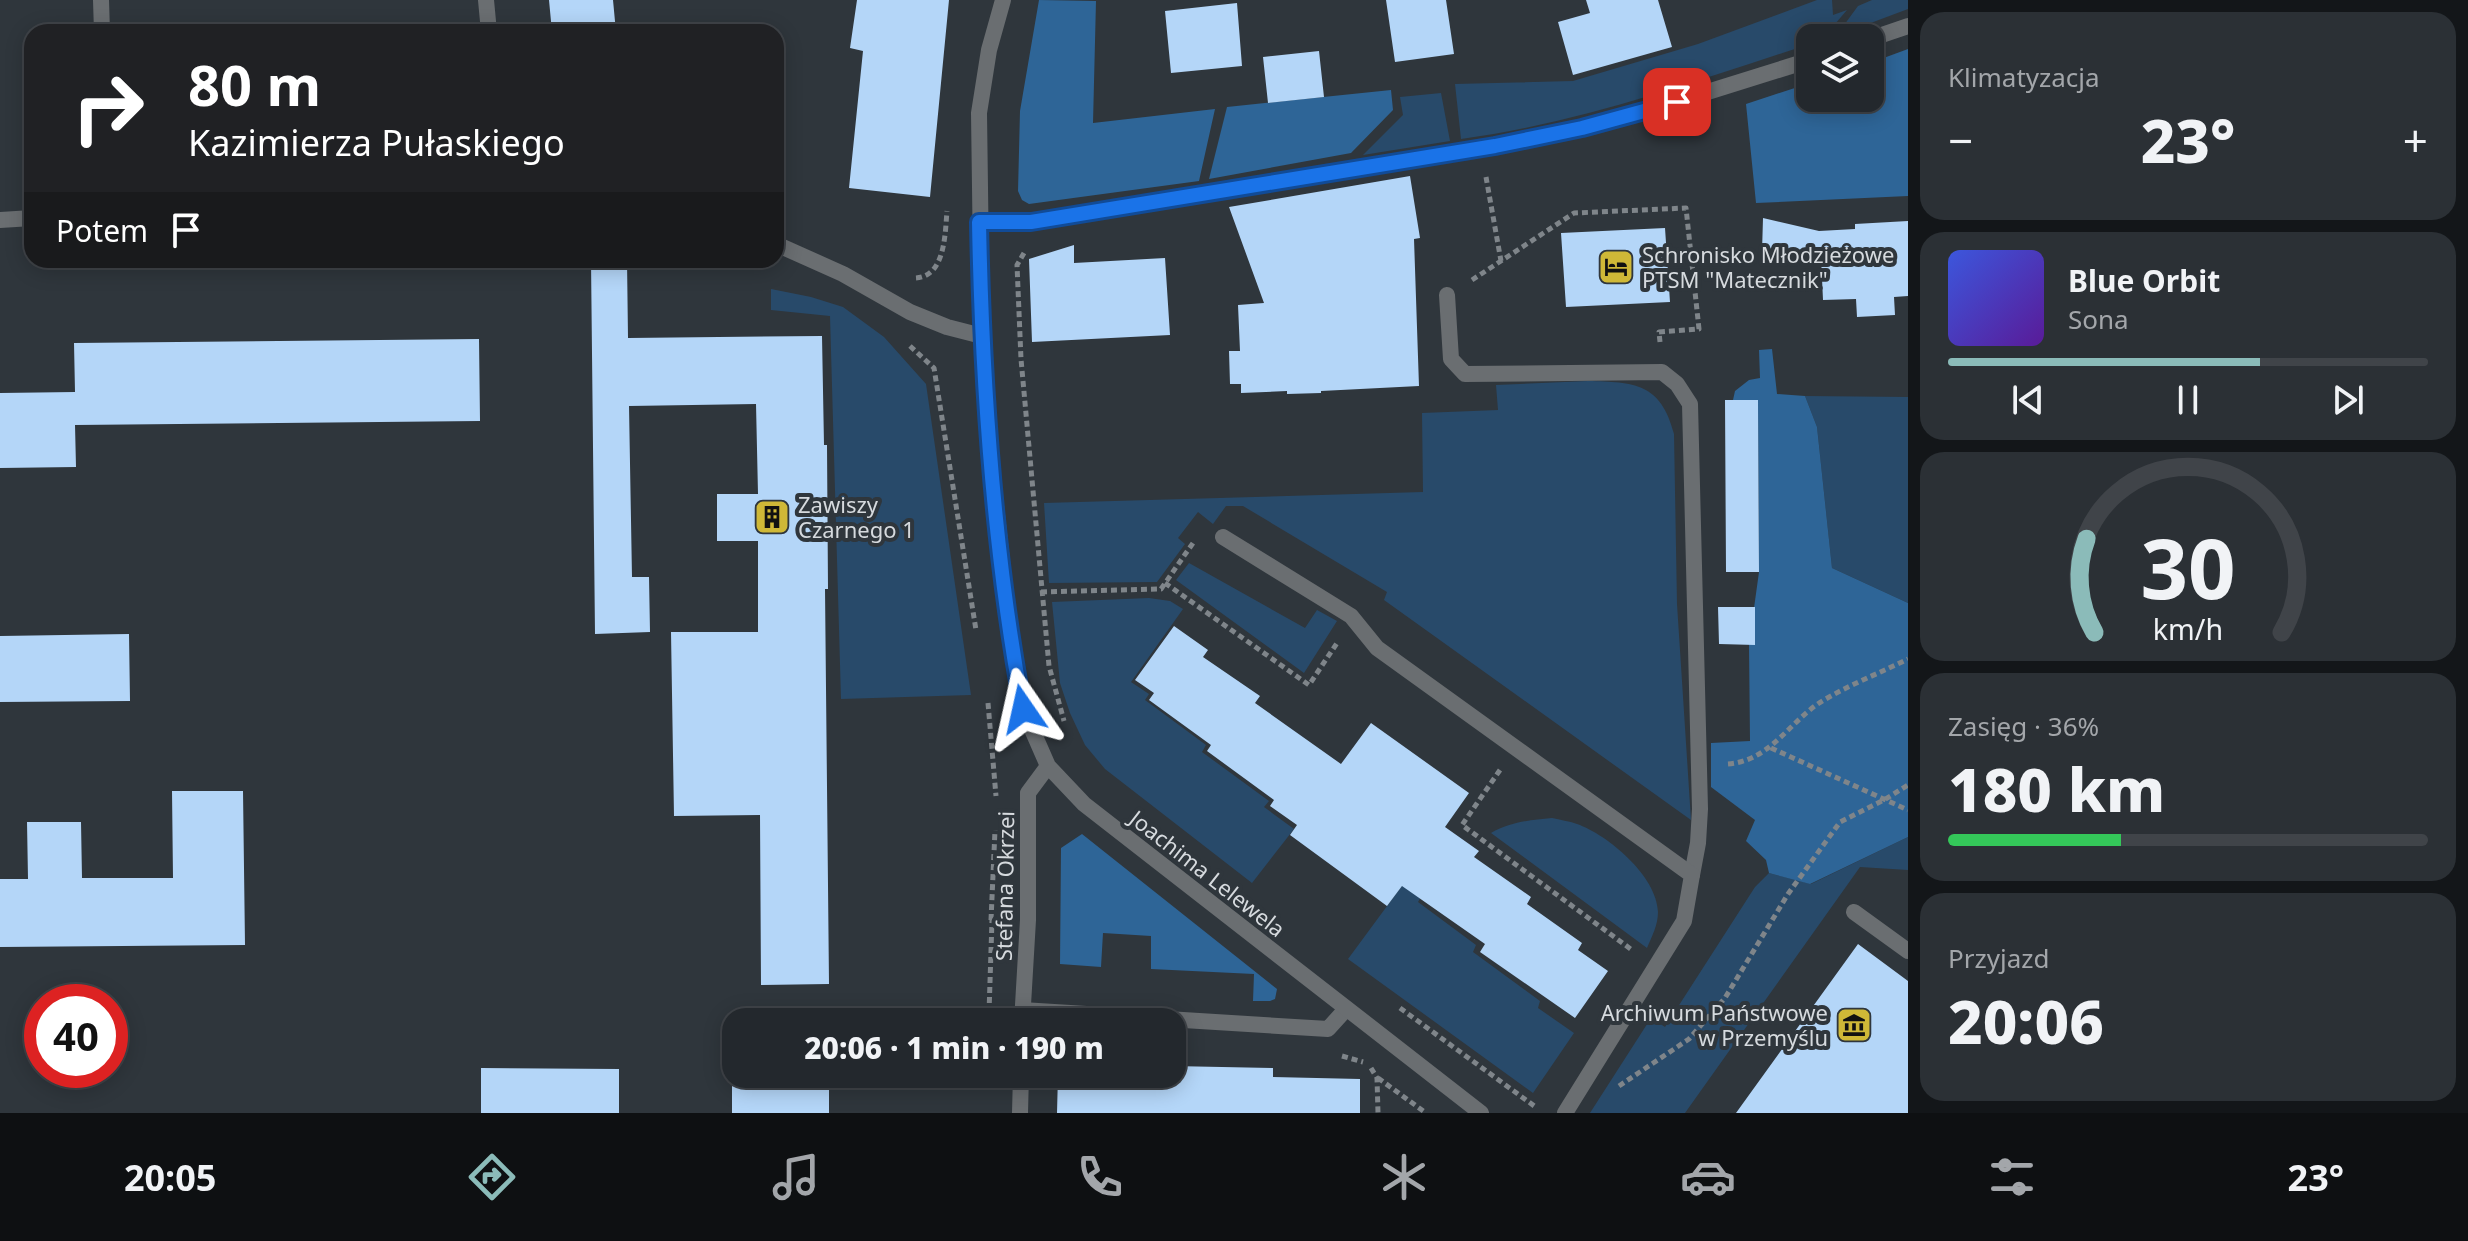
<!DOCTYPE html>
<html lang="pl">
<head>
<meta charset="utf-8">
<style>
  body { margin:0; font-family:"Noto Sans",sans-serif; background:#2b3035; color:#f1f3f6; height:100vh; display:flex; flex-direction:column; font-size:30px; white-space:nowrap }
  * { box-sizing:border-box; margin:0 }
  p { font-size:26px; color:#a3a6aa }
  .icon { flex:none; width:44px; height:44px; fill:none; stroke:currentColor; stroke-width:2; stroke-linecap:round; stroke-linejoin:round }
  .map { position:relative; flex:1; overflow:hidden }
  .side { display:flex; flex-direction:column; gap:12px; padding:12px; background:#131619; width:560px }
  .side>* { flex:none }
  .guide { position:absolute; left:24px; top:24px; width:760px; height:244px; border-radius:24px; box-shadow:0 4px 20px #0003,0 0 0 2px #404449; background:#202124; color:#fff; overflow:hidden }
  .controls { position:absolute; left:1796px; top:24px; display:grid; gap:16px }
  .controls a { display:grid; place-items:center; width:88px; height:88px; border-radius:16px; background:#23282d; box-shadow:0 4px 20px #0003,0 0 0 2px #404449; font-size:40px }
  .speed { position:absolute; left:24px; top:984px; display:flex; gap:16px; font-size:40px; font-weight:700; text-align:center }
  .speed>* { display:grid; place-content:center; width:104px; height:104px; border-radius:50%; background:#23282d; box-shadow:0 4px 20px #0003,0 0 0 2px #404449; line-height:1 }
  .speed .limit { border:12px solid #d22; background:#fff; color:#111 }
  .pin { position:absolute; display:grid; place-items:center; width:68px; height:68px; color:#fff; margin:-34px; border-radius:16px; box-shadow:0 4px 12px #0006 }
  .me { position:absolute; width:88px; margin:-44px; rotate:349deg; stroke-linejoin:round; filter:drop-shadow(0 0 6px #0008) }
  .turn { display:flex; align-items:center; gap:28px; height:168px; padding:0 32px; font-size:36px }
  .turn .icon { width:104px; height:104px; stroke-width:2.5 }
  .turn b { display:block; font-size:56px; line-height:68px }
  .then { display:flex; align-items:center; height:76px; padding:0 32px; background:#0003; gap:16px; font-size:30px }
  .big { font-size:60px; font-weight:800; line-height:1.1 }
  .side .widget { flex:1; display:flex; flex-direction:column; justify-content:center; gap:12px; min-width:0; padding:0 28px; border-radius:24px; background:#2b3035 }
  .side .dial { align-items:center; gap:0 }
  .dial svg { height:208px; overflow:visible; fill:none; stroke:#404449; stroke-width:7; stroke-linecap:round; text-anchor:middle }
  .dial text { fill:#f1f3f6; stroke:none }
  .song { display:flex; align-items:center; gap:24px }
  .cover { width:96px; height:96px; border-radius:12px; background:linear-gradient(135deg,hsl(230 70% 55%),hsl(270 70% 35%)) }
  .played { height:8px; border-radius:4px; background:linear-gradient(90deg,#8bbbb9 65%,#404449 65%) }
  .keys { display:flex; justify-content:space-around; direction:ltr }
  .heat { display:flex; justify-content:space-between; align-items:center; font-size:44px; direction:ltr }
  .charge { height:12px; border-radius:6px; background:linear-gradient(90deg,#34c759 36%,#404449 0) }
  .trip { position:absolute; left:722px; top:1008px; width:464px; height:80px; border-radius:24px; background:#23282d; box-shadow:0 4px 20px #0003,0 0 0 2px #404449; font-weight:800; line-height:80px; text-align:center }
  .menu { display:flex; height:128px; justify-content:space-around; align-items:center; background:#0e1012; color:#a3a6aa }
  .menu .icon { width:56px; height:56px }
  .menu .active { color:#8bbbb9 }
  .menu b { font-size:36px; color:#f1f3f6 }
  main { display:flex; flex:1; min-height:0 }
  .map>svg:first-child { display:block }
  .green { fill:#284a6a }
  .forest { fill:#2e6597 }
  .building { fill:#b4d6f8 }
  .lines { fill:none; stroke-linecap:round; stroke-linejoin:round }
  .path { stroke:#7f858a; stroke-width:5; stroke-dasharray:6 4; stroke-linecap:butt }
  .service { stroke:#6a6e71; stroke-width:16 }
  .minor { stroke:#6a6e71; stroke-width:16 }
  .tertiary { stroke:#6a6e71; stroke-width:16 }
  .route-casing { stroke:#114b97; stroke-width:20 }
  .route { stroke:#1a73e8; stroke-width:14 }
  .labels { text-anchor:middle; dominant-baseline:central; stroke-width:8; stroke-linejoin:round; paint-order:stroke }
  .poi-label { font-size:22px; fill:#d6dade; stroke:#2f363c; text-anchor:start }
  .street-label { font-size:22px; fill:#d6dade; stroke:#2f363c }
</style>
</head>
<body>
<main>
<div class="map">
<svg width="1908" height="1113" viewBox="0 0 1908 1113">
  <rect width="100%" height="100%" fill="#2f363c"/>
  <path class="green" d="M1817,0H1832L1833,15L1847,10L1823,38H1810V44C1695,81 1581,123 1461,139L1455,84L1573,81L1698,44Z
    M1872,0H1908V9L1836,36L1858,6Z
    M1441,93L1450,141L1363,155L1403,115L1400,97Z
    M771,289L811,297L843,307L884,337L926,384L971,695L841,699L830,316L771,310Z
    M1588,381C1634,382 1661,383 1674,434L1677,604L1691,820L1384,600L1387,592L1243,506H1226L1213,524L1198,512L1178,538L1185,544L1157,582L1049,583L1044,503L1423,492L1422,413L1498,410L1496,385Z
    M1805,396L1908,397V603L1832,568L1817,427Z
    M1189,563L1305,628L1317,610L1337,621L1304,673L1176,580Z
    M1149,598L1170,601L1183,609L1131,682L1149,694L1145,700L1206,745L1202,752L1269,801L1264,807L1294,829L1252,883L1105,769L1085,745L1070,713L1060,683L1052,602Z
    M1552,818C1560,820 1569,821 1577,824C1608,835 1657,876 1658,912C1658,925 1652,936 1647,948L1491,833C1511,822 1530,820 1552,818Z
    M1908,837V870L1860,867L1685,1113H1590L1651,1018L1665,1027L1755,887L1769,873L1811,884Z
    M1404,883L1422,895L1418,902L1476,945L1473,952L1540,1001L1538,1008L1574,1033L1533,1093L1348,959Z"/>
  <path class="forest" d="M1039,0L1096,1L1093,123L1215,109L1199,181L1029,204L1022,200L1018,191L1020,111Z
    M1908,49V196L1756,203L1746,104L1810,83V98H1870V63Z
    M1391,90L1393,110L1351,153L1209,179L1227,107Z
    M1772,349L1777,394L1805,396L1817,427L1832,568L1908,603V837L1810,884L1769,873L1766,860L1746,841L1755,820L1711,787V743L1750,741L1749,644L1759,572L1758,400H1733L1735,391L1749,380L1760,378L1759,350Z
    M1082,834L1277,989L1275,999L1270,1001H1253L1254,974L1151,969V936L1103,933L1101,967L1060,964L1061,848Z"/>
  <path class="building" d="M549,0H613L616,32H552Z
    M857,0H949L930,197L849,188L863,51L850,48Z
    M1386,0H1446L1454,54L1395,62Z
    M1586,0H1658L1672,47L1573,75L1558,22L1590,13Z
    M1237,3L1242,66L1171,73L1165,11Z
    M1319,51L1324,97L1268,103L1263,57Z
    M1410,176L1420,238L1414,239L1419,386L1321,391V393L1287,394V391L1241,393V384H1230L1229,351H1240L1238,305L1264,303L1229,207Z
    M1763,218L1819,231L1855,229V224L1908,221V296L1894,297L1895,315L1857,317L1856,299L1823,300L1821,257L1762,252Z
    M1665,228L1670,302L1566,307L1561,233Z
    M1074,245V263L1165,258L1170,335L1032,342L1029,259Z
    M591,260H627L628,338L822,336L824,445H827L828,589H825L829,984L761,985L760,815L674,816L671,632H758V541H717V494H758L756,404L629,406L632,577H649L650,632L595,634Z
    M479,339L480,421L75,425L76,467L0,468V393L75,392L74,343Z
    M1725,400H1758L1759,572H1726Z
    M1718,607H1755V645L1719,644Z
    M1174,626L1208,650L1203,657L1260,696L1255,703L1341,764L1371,723L1469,793L1445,827L1479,851L1474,857L1531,897L1527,904L1582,943L1578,950L1608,971L1575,1018L1480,952L1485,944L1402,886L1387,906L1290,835L1297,825L1270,806L1274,800L1207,751L1211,745L1149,700L1154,693L1135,680Z
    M129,634L130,701L0,702V636Z
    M172,791H243L245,945L0,947V879H28L27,822H81L82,878H173Z
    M1858,944L1908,981V1113H1736Z
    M1172,1066L1273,1068V1077L1360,1079V1113H1057L1058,1074H1172Z
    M481,1068L619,1069V1113H481Z
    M732,1074H829V1113H732Z"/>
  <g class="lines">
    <path class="path" d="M1486,177L1501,261
      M1024,253L1017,265L1021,359L1049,666L1064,721
      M916,278C945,276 945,235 947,211
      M1472,280L1574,213L1686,208L1699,329L1659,332L1660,342
      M910,346L934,368L976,630
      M1165,583L1309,685L1337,643
      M1041,592L1161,589L1193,543
      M988,703L996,796
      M1771,748L1908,810
      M1728,764C1771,761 1791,719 1824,700C1851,684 1880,673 1908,659
      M1500,770L1462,825L1632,950
      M991,920L995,830
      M1400,1008L1537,1108
      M989,1013L992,920
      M1342,1056L1363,1062
      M1371,1068L1377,1078L1378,1113
      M1378,1078L1426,1113
      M1619,1086L1689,1039L1725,998L1788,894L1840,822L1884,800L1908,785"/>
    <path class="service" d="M101,0L102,32
      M1447,295L1451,359L1465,374L1662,372L1677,384L1690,404L1700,809L1698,843L1692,875
      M1854,912L1908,951"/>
    <path class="minor" d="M486,0L489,32
      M1870,39L1908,26
      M0,220L32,218
      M979,222H1031L1495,146L1582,128L1650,110L1810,60
      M776,244L843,274L910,312L947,327L982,336
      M1223,537L1351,616L1377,648L1692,875L1684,921L1565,1113
      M1022,1010L1328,1029L1346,1009"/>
    <path class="tertiary" d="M1003,0L989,50L979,113L982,336L988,431L1011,645L1023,709L1048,766L1084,804L1481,1113
      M1022,1022L1028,920V793L1048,766
      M1020,1113L1021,1074"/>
  </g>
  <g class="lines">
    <defs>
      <path id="route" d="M1023,709C993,549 982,385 979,222H1031L1495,146L1582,128L1677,102"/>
    </defs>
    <use href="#route" class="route-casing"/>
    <use href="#route" class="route"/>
  </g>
  <defs>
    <symbol id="hotel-square" viewBox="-11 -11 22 22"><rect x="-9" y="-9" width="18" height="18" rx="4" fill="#cfb837" stroke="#2f363c"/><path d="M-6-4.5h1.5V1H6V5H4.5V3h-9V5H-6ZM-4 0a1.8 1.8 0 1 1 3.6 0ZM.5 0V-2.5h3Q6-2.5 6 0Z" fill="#111"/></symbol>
    <symbol id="building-square" viewBox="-11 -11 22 22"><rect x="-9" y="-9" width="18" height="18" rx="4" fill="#cfb837" stroke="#2f363c"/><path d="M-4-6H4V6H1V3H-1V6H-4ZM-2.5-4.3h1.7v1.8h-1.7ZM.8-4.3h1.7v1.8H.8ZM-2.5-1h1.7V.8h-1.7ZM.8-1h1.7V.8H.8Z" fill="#111"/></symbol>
    <symbol id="museum-square" viewBox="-11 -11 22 22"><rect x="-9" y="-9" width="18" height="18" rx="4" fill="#cfb837" stroke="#2f363c"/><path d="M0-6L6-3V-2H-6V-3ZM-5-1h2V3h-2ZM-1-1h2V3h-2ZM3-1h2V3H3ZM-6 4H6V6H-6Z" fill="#111"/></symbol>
  </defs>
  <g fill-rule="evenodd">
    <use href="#hotel-square" x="1596" y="247" width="40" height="40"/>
    <use href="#building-square" x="752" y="497" width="40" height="40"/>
    <use href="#museum-square" x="1834" y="1005" width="40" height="40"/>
  </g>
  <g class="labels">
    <g class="poi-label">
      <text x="1642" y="254">Schronisko Młodzieżowe<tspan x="1642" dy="25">PTSM "Matecznik"</tspan></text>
      <text x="798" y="504">Zawiszy<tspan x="798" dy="25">Czarnego 1</tspan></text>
      <text x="1828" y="1012" text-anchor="end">Archiwum Państwowe<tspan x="1828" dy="25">w Przemyślu</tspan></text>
    </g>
    <g class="street-label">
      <text transform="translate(1208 873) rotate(38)">Joachima Lelewela</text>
      <text transform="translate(1004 886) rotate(-89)">Stefana Okrzei</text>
    </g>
  </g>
</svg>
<div class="controls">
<a><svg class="icon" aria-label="layers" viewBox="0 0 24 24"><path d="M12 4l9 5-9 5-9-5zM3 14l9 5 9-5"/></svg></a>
</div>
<div class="speed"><div class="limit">40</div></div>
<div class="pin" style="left:1677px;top:102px;background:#d93025"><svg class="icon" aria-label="arrive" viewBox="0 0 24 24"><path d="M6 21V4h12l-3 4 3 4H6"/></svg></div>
<svg class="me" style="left:1023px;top:709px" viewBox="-20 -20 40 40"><path d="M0-17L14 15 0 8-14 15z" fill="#1a73e8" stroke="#fff" stroke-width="4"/></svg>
<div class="trip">20:06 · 1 min · 190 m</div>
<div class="guide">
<div class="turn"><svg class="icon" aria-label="right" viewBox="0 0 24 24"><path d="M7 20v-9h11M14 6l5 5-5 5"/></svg><div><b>80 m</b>Kazimierza Pułaskiego</div></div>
<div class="then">Potem<svg class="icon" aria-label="arrive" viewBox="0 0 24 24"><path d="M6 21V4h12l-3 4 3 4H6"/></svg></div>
</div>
</div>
<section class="side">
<div class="widget"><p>Klimatyzacja</p>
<div class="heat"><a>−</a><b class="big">23°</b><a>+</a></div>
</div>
<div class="widget">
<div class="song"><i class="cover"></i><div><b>Blue Orbit</b><p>Sona</p></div></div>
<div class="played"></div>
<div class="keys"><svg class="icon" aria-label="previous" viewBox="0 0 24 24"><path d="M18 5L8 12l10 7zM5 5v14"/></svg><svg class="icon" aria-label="pause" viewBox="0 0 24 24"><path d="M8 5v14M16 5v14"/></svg><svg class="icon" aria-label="next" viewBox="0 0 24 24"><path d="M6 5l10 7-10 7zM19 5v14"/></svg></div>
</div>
<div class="widget dial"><svg viewBox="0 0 100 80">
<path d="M14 69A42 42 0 1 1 86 69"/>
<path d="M14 69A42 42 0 0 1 11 33" stroke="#8bbbb9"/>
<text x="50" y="56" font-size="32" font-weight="700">30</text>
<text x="50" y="72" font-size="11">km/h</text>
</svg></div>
<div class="widget"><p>Zasięg · 36%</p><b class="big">180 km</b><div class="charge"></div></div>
<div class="widget"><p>Przyjazd</p><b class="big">20:06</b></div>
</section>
</main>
<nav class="menu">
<b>20:05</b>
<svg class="icon active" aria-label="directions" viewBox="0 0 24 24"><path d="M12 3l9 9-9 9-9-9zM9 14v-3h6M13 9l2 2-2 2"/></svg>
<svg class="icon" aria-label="music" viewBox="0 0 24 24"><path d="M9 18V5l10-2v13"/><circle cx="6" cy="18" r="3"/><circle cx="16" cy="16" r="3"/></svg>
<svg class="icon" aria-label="phone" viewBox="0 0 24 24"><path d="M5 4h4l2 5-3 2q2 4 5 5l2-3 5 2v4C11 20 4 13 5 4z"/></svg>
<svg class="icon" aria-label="climate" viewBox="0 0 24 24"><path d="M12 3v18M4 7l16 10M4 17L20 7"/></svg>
<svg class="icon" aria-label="car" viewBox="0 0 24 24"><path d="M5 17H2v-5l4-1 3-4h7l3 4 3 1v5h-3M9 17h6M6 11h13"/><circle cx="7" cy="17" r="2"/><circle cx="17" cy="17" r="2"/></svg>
<svg class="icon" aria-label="filters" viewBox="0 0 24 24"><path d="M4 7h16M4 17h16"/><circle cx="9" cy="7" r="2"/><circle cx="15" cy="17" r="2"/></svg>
<b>23°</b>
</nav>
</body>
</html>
